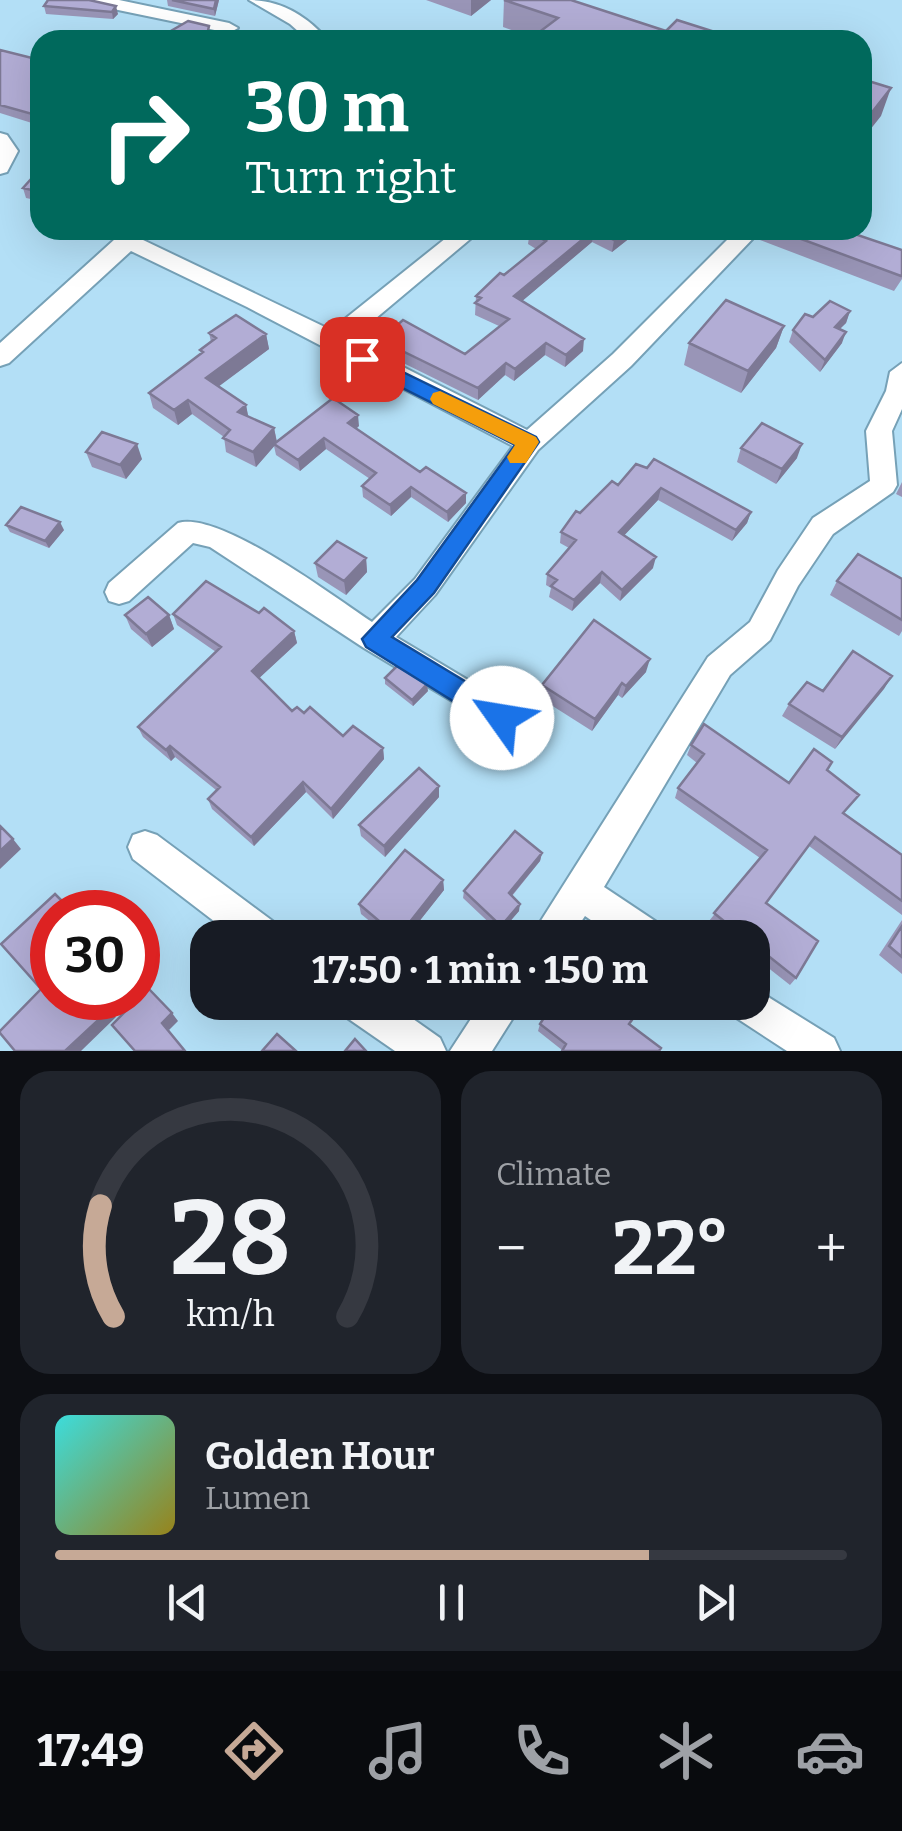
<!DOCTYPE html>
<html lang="en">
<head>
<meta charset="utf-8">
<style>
  body { margin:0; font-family:Bitter,serif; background:#20242c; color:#f1f3f6; height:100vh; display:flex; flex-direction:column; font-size:38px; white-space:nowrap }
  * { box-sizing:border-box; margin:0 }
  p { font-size:32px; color:#9ea1a6 }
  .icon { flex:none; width:55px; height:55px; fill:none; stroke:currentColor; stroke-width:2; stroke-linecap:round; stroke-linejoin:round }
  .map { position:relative; height:1051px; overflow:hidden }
  .sheet { display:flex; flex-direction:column; gap:20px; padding:20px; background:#0d0f14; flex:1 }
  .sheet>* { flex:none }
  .guide { position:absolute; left:30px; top:30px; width:842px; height:210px; border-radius:30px; box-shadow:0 10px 40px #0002; background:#00695c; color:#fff; overflow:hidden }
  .speed { position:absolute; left:30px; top:890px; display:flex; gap:20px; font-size:50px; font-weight:700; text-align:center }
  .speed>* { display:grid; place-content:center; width:130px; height:130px; border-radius:50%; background:#171b24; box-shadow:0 10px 40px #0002; line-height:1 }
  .speed .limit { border:15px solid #d22; background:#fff; color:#111 }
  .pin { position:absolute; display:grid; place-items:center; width:85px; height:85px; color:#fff; margin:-42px; border-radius:20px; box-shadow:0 5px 15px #0006 }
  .me { position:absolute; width:110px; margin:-55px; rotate:302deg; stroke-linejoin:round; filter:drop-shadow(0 0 8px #0008) }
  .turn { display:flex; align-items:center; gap:35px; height:210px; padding:0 50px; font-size:45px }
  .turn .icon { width:130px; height:130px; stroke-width:2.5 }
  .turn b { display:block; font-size:70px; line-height:85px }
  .big { font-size:75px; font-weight:700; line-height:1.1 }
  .sheet .widget { flex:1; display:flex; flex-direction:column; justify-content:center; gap:15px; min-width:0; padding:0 35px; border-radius:30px; background:#20242c }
  .sheet .dial { align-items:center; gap:0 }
  .dial svg { height:260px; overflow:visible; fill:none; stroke:#363941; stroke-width:7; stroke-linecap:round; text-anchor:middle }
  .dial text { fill:#f1f3f6; stroke:none }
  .song { display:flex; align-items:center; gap:30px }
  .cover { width:120px; height:120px; border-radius:15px; background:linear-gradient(135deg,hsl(180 70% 55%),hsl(50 70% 35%)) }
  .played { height:10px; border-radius:5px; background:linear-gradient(90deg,#c6a996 75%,#363941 75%) }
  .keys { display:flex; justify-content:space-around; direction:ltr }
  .heat { display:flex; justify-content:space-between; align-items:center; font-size:55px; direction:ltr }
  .sheet .tiles { flex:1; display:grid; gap:20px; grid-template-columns:1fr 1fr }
  .widget:last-child { grid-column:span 2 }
  .trip { position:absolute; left:190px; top:920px; width:580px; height:100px; border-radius:30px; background:#171b24; box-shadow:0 10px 40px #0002; font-weight:700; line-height:100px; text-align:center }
  .tab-bar { display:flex; height:160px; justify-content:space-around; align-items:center; background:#090b0e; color:#9ea1a6 }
  .tab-bar .icon { width:70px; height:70px }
  .tab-bar .active { color:#c6a996 }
  .tab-bar b { font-size:45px; color:#f1f3f6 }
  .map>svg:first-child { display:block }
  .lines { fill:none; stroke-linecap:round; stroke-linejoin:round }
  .street-casing { stroke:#76a1b7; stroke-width:4 }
  .street { fill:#fff; fill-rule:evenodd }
  .wall { fill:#9995b7 }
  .shaded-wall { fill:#7d7995 }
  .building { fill:#b2add5; stroke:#7d7995; stroke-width:2.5 }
  .route { fill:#1a73e8; stroke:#114b97; stroke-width:2.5 }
  .slow { fill:#f59e0b }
</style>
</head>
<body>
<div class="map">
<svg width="902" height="1051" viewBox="0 0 902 1051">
  <rect width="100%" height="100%" fill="#b3dff6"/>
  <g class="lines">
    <defs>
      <path id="street" d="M85,0H119L229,23L238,28L229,33L94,5Z
        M249,0C281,0 307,16 328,40H308L290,24Z
        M0,133L7,135L18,151L7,172L0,174Z
        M125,230H148L141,239L331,330L456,230H481L350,340L527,430L613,354L737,230H761L631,366L538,450L435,595L396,637L513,707L518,717L513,727L502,731L364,648L210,547L193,543L129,601L119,604L109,601L105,592L109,583L178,523C219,510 334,597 372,622L415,579L513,446L247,307L131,251L9,363L0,366V343Z
        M902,363V409L892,431L897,485L893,492L833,534L798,586L770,640L730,675L604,887L661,925L666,938H617L585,916L570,938H530L708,657L750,622L778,570L813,518L870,481L866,431L886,391L890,372Z
        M145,831L157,835L278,925L283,938H236L133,859L128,847L133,835Z
        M752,987L834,1038L840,1051H787L732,1015L727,1002H752Z
        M338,1002H389L440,1038L446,1051H395L343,1015Z
        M482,1002H523L492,1051H450Z"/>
    </defs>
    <use href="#street" class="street-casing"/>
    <use href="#street" class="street"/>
  </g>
  <path class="wall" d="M89,0L118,14L113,19L46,14L44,6Z
    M167,0H219L215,16L168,6Z
    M426,0H491L471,16Z
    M504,0L666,31L740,40H538L503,27Z
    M0,50L40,60V121L35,124L0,113Z
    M40,169V201L26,198L23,188Z
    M530,230H632L631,237L612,252L592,242L522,301L583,351L565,367L545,355L514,381L505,375L478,400L381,352L380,340L465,354L499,326L475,315L476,296L536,249L528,244Z
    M763,230H843L902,250V279L894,291L760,240Z
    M850,311L846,323L840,329L842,343L820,372L789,342L793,330L813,317Z
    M784,326L776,348L741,393L684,365L689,343Z
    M209,333L266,334L269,349L218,386L246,405L248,417L274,428L277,442L359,426L356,429L420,472L466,493V503L448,522L411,497L391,516L363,497L362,486L370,479L326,449L300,471L276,455L274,446L256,467L226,452L224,437L192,414L178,425L153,408L149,393L201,354L200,350L211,342Z
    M741,448L797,458L776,484L737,462Z
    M86,452L142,459L126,479L92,467Z
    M636,464L751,512L747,523L732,541L658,500L624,535L653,568L620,601L600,583L572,611L549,597L551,588L546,585L547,574L569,548L560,543L561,532L580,513L618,485Z
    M902,482V497L896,494Z
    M6,525L64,530L49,548L10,532Z
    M366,558L367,572L346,595L318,577L315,563Z
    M902,579V631L899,636L830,595L837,581Z
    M259,613L294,631L297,643L259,678L292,711L304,713L343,736L383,748L384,759L333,819L306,792L254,846L212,809L208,799L216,790L175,757L171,761L143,737L138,727L216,652L177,625L173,614Z
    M125,615H169L174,629L152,647L131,629Z
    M646,672L622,698L618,695L592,731L540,698L542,685Z
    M892,676L835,749L782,716L789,704L823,691Z
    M385,678L428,691L413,706L385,684Z
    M691,745L789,783L827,770L844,813L902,855V915L809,846L766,903L796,978L790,985L752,955V938H730L709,921L760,858L675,798L678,788L697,763L687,755Z
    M439,786V797L385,857L361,836L359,825Z
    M542,853L540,861L512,896L519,911L500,933L463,898L464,891Z
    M443,880L444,890L406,938H390L361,914L359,904Z
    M902,920V974L879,955Z
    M646,1002L562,1050L538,1031L540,1024Z"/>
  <path class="shaded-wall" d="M216,0H219L215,16L214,9Z
    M471,0H491L471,16Z
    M116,6L118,14L113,19L112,12Z
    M891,88L881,116L862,140V125Z
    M40,110V121L35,124L32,114Z
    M594,230L592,242L514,308V296Z
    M626,230H632L631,237L612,252L614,240Z
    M850,311L846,323L830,338L835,327Z
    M784,326L776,348L741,393L748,371Z
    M846,332L842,343L820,372L825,360Z
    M266,334L269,349L210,393L206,378Z
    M584,339L583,351L565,367L566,355Z
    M546,343L545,355L514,381L515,369Z
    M506,363L505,375L478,400V388Z
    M188,400L192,414L178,425L174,410Z
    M246,405L249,420L238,412Z
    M358,415L359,426L349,434L348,423Z
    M274,428L277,443L256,467L253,452Z
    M324,438L326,449L300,471L298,460Z
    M137,444L142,459L126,479L120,465Z
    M802,444L797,458L776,484L782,469Z
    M411,487V497L391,516L390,505Z
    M661,488L658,500L617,543L619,532Z
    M466,493V503L448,522L447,512Z
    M751,512L747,523L732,541L736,530Z
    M60,522L64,530L49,548L45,541Z
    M656,557L653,568L620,601L622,590Z
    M366,558L367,572L346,595L344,581Z
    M602,572L600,583L572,611L574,600Z
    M169,615L174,629L152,647L146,634Z
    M294,631L297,643L255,682L252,671Z
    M650,659L646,672L622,698L626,686Z
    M892,676L884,689L835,749L842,737Z
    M622,683L618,695L592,731L595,719Z
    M427,684L428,691L413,706L412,700Z
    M170,746L175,757L171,761L166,750Z
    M383,748L384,759L333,819L331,809Z
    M303,782L306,792L254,846L251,837Z
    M439,786V797L385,857L384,846Z
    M13,839L21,849L0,869V851Z
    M542,853L540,861L508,900L509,893Z
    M443,880L444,890L406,938H398Z
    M520,904L519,911L500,933L501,926Z
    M98,998L116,1017L81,1051H65Z
    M172,1013L178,1021L169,1030L162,1023Z"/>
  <path class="building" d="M48,0H89L116,6L112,12L44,6Z
    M172,0H216L214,9Z
    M504,0H571L666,31L677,20L740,40H558L538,33L558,18Z
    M188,21L209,26L207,35L222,38L219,40L157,39Z
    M0,50L40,60V110L32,114L0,105Z
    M862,79L891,88L862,125Z
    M40,169V192L23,188Z
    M531,230H626L614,240L594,230L514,296L584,339L566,355L546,343L515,369L506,363L478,388L380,340L403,320L465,354L509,319L475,303L481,298L476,296L500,273L504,275L546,241L528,232Z
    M777,230H843L902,250V275L901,276Z
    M726,300L784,326L748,371L689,343Z
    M830,301L850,311L835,327L846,332L825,360L793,330L805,314L813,317Z
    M236,315L266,334L206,378L246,405L238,412L274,428L253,452L223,438L230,430L188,400L174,410L149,393L203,352L200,350L216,338L209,333Z
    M333,398L358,415L348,423L420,472L426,467L466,493L447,512L411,487L390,505L362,486L376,473L324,438L298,460L274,444Z
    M762,423L802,444L782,469L741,448Z
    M102,432L137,444L120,465L86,452Z
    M654,459L751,512L736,530L661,488L619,532L656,557L622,590L602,572L574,600L551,586L557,580L547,574L576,540L561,532L576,511L580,513L612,481L618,485L636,464L647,468Z
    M21,507L60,522L45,541L6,525Z
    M337,541L366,558L344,581L315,563Z
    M858,554L902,579V620L837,581Z
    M206,581L259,613L264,608L294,631L252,671L292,711L297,707L304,713L310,707L343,736L353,726L383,748L331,809L303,782L251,837L208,799L220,787L170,746L166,750L138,727L221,647L173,614Z
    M148,597L169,615L146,634L125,615Z
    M594,620L650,659L626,686L622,683L595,719L542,685Z
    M853,651L892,676L842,737L789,704L807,682L823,691Z
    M397,666L427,684L412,700L385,678Z
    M704,724L789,783L814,749L832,762L827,770L859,795L843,813L902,855V901L815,837L766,903L818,941L796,978L752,943V938H745L714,913L767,850L678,788L704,754L691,745Z
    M419,768L439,786L384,846L359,825Z
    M0,826L13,839L0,851Z
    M515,831L542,853L509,893L520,904L501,926L464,891Z
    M405,850L443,880L398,937L359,904Z
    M55,894L73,912H52V998H98L109,1010L65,1051H15L0,1033V1031L41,989L1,944Z
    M902,926V957L889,946Z
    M148,988L172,1013L162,1023L185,1051H135L112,1025Z
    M554,1002H645L629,1024L661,1048L659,1051H562L566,1044L540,1024Z
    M277,1034L296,1051H262Z
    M355,1039L366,1051H345Z"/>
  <path class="route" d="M362,352L536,437L539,442L434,593L392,637L511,709L515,718L511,726L502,729L493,726L366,647L362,639L417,580L515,445L355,364V354Z"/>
  <path class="slow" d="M440,391L536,437L539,442L526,463H510L507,457L515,445L433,404L430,399L433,393Z"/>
</svg>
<div class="speed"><div class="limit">30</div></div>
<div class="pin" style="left:362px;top:359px;background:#d93025"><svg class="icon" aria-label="arrive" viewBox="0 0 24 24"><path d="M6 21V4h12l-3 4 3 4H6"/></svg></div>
<svg class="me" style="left:502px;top:718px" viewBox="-20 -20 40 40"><circle r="19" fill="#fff"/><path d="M0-13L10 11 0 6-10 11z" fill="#1a73e8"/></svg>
<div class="trip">17:50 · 1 min · 150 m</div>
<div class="guide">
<div class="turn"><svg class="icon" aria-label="right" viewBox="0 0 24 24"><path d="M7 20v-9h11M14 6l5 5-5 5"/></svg><div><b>30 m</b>Turn right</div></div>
</div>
</div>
<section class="sheet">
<div class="tiles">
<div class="widget dial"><svg viewBox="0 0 100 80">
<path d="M14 69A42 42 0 1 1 86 69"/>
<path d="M14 69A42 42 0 0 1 10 35" stroke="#c6a996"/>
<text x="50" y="56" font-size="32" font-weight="700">28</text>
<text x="50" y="72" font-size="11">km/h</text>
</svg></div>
<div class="widget"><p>Climate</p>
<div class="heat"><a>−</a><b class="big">22°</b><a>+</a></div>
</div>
<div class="widget">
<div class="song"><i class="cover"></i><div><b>Golden Hour</b><p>Lumen</p></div></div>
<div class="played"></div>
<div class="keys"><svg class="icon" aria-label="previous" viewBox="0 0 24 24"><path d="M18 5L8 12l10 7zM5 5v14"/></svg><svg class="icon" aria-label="pause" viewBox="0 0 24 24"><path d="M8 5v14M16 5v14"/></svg><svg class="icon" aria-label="next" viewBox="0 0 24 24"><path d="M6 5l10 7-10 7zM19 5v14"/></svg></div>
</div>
</div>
</section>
<nav class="tab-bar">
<b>17:49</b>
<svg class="icon active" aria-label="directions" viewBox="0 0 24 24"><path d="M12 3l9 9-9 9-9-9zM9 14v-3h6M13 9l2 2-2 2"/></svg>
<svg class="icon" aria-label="music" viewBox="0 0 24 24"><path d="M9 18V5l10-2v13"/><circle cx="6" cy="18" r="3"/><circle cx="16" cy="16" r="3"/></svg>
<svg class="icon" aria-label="phone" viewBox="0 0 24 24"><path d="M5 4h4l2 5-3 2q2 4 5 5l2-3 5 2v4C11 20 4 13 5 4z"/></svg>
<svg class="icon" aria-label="climate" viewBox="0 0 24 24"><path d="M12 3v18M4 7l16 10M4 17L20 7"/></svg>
<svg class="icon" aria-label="car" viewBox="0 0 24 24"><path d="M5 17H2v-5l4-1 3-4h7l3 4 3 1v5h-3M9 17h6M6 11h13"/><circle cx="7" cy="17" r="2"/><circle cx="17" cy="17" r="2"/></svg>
</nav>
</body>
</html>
